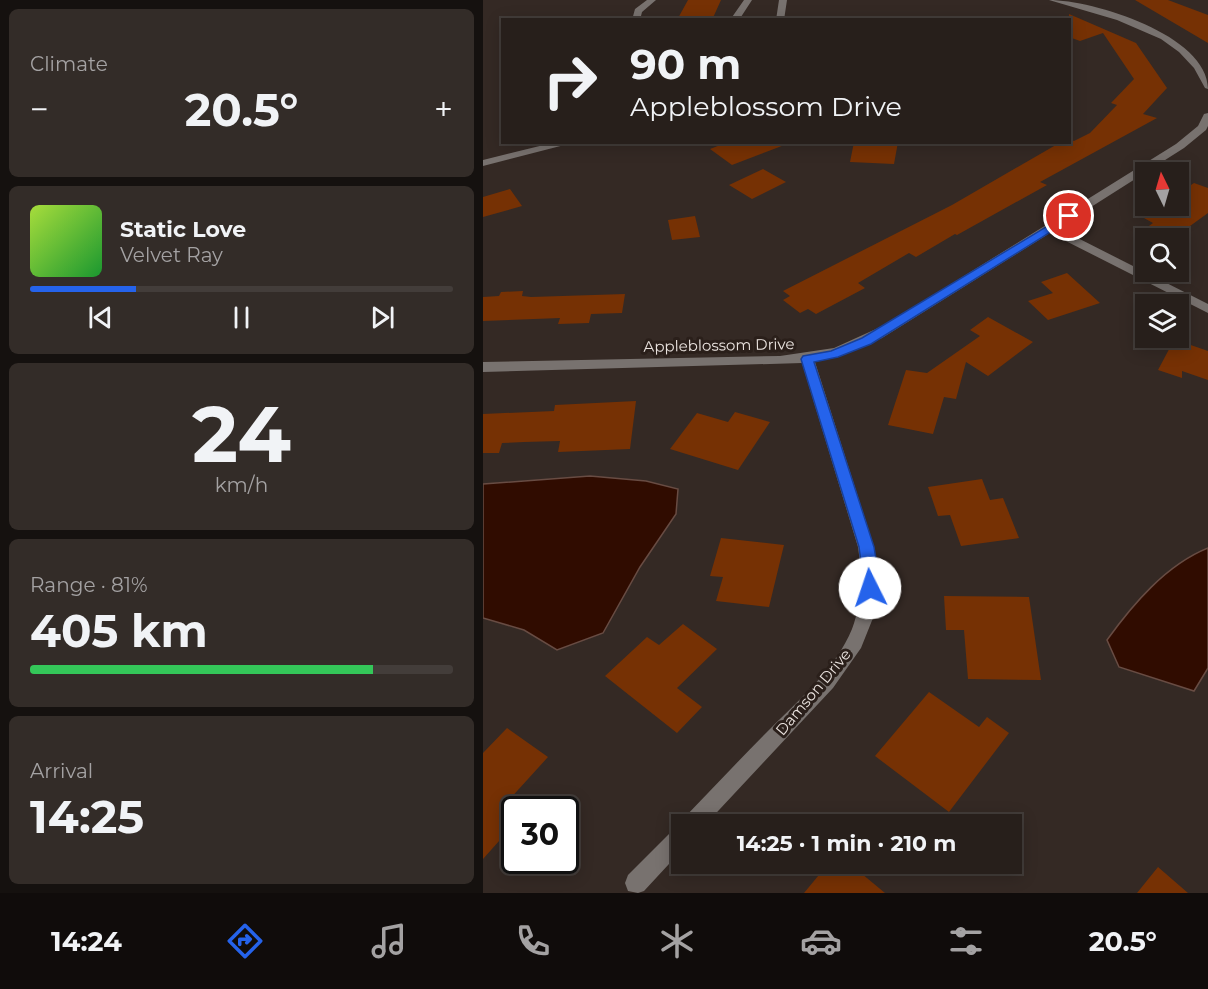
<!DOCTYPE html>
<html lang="en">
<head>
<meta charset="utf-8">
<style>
  body { margin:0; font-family:Montserrat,sans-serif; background:#332c28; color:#f1f3f6; height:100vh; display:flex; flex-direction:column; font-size:22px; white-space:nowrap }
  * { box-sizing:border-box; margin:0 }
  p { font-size:20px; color:#a4a2a3 }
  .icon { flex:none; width:33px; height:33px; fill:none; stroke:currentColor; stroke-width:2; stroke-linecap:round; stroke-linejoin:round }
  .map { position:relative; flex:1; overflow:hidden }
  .sheet { display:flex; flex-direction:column; gap:9px; padding:9px; background:#15110f; width:483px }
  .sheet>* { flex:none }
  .guide { position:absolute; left:18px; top:18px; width:570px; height:126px; border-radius:0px; box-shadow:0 3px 15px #0003,0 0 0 2px #433d3a; background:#271f1b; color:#f1f3f6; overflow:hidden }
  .needle { width:39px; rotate:355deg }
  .controls { position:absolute; left:652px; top:162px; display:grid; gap:12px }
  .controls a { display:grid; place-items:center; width:54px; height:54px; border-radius:0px; background:#271f1b; box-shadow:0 3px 15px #0003,0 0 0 2px #433d3a; font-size:30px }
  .speed { position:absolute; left:18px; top:796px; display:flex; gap:12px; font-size:30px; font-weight:700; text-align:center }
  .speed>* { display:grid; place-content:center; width:78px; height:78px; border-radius:50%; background:#271f1b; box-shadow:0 3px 15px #0003,0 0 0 2px #433d3a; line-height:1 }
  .speed .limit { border:3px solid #111; border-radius:9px; background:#fff; color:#111 }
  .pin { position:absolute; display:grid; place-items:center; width:51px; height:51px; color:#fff; margin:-26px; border:3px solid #fff; border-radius:50%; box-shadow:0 2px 6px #0007 }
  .me { position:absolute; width:66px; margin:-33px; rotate:356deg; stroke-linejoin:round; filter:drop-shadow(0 0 4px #0008) }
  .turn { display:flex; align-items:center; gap:21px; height:126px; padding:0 30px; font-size:27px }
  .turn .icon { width:78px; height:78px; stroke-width:2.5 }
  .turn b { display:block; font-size:42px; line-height:51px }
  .big { font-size:45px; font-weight:700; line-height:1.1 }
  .sheet .tile { flex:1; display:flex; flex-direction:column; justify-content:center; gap:9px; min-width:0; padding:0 21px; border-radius:9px; background:#332c28 }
  .sheet .dial { align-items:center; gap:0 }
  .dial b { font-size:78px; line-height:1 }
  .song { display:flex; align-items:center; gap:18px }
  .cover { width:72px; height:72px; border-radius:9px; background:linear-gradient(135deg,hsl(80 70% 55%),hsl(130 70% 35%)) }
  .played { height:6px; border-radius:3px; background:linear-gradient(90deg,#2563eb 25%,#433d3a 25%) }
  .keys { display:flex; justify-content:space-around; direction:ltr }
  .heat { display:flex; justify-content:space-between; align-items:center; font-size:33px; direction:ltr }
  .charge { height:9px; border-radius:4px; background:linear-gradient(90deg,#34c759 81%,#433d3a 0) }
  .trip { position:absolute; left:188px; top:814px; width:351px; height:60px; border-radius:0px; background:#271f1b; box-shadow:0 3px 15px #0003,0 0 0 2px #433d3a; font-weight:700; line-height:60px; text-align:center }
  .tabs { display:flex; height:96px; justify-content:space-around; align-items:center; background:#100c0b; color:#a4a2a3 }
  .tabs .icon { width:42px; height:42px }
  .tabs .on { color:#2563eb }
  .tabs b { font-size:27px; color:#f1f3f6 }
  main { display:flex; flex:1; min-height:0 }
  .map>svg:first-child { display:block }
  .water { fill:#300c00; stroke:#684c43; stroke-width:1.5 }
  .building { fill:#763104 }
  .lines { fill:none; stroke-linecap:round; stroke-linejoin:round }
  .minor { fill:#78726f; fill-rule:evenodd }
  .route { fill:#2563eb; stroke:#184099; stroke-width:1.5 }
  .labels { text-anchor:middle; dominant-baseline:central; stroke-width:6; stroke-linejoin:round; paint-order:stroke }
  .street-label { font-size:15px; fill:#eae3df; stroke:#2a1f1a }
</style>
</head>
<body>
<main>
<section class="sheet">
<div class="tile"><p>Climate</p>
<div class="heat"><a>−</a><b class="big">20.5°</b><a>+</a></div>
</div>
<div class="tile">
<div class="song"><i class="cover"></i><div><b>Static Love</b><p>Velvet Ray</p></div></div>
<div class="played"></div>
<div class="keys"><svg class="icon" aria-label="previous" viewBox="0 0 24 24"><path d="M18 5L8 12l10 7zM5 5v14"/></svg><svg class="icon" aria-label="pause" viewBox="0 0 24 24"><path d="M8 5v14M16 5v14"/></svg><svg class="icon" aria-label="next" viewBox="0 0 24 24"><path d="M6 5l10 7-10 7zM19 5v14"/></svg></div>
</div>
<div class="tile dial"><b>24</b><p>km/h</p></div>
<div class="tile"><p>Range · 81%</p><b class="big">405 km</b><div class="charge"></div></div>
<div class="tile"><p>Arrival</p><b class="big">14:25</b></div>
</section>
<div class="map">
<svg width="725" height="893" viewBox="0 0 725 893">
  <rect width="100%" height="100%" fill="#342924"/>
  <path class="water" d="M107,476L163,481L195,489L193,514L157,567L120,633L74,650L41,630L0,618V484Z
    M725,548V668L711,691L636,667L624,640C650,604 683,565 725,548Z"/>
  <path class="building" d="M205,0H238L229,20H194Z
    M652,0H685L725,15V43Z
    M586,14L653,43L684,88L660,114L674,118L557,182L564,185L474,235L472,234L433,257L426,253L375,283L382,288L333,314L325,309L317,313L300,300L307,296L300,291L469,205L578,142H586V139L591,141L607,133L634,105L628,103L651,79L620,33L597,41L586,37Z
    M245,142H304V144L249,165L227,149Z
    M371,142H415L411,164L367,162Z
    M280,169L303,182L269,199L246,185Z
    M711,183L725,188V213L696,234L701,239L696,243V238H663V242L651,237L670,223L661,218L679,206H696V193Z
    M27,189L39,206L0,217V197Z
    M212,216L217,237L189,240L185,220Z
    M584,273L617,303L565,320L545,301L570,293L558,282Z
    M40,291L39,296L48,297L142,294L139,313L108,314L106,323L75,324L77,318L0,321V297L16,296L18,292Z
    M505,317L550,342L505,376L483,362L473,399L461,397L450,434L405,425L423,370L444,373L497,336L487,330Z
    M699,323V342L725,351V380L699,371V378L675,370L692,338H696Z
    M153,401L147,449L75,452L77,441L41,442L19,443L16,453H0V414L71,411L72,405Z
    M252,412L287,422L255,470L187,449L214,413L245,422Z
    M499,479L507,500L520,498L536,538L478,546L467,515L455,516L445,487Z
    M238,538L301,545L286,607L233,601L240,577L227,576Z
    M461,596L546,597L558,680L485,679L481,630H463Z
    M200,624L234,649L194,688L219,707L194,733L122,676L164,637L176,645Z
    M446,692L496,727L504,717L526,733L466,812L392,756Z
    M24,728L65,757L16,811L32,823L0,859V753Z
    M345,864H367L402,893H321Z
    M675,867L705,893H654Z"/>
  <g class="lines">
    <path class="minor" d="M164,0H173L159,12L157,20H149L152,9Z
      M261,0H269L256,20H247Z
      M296,0H304L301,20H293Z
      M566,0C610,0 725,35 725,89L722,88L711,68L696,52L678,39L634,20Z
      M725,113V126L723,130L701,148L575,228L725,304V313L567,233L399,338L360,355L332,362L391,547L395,588L390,618L378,648L350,688L222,825H198V851L161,891L155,893L145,891L142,883L145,875L191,829L198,826V825L201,818C230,788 258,758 288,728C317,699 353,668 369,629C379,603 379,574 375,547L319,363L0,372V362L297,356L351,348L404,324L693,144L715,126L721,114Z
      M73,142H93L0,166V160Z"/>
  </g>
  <path class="route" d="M586,213L592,216L590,218L388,344L355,357L331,362L391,547C393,561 399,579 393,593L387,595L382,593L376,547L318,359L320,356L348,351L379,338Z"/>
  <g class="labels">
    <g class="street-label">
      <text transform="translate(236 345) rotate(-1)">Appleblossom Drive</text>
      <text transform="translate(330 692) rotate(-50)">Damson Drive</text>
    </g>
  </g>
</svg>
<div class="controls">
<a><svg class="needle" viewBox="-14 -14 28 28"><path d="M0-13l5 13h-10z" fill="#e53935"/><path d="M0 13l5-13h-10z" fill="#a4a2a3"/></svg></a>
<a><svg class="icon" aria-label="search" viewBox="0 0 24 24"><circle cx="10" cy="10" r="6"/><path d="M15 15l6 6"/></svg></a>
<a><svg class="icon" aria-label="layers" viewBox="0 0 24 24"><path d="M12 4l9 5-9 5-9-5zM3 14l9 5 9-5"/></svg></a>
</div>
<div class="speed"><div class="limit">30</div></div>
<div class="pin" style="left:586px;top:216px;background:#d93025"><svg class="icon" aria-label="arrive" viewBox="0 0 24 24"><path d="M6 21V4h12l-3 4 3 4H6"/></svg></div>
<svg class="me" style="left:387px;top:588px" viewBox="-20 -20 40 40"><circle r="19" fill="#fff"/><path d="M0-13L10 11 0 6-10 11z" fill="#2563eb"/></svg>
<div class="trip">14:25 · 1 min · 210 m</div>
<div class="guide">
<div class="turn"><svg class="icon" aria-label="right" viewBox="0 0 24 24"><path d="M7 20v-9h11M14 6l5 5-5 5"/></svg><div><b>90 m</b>Appleblossom Drive</div></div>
</div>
</div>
</main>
<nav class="tabs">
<b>14:24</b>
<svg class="icon on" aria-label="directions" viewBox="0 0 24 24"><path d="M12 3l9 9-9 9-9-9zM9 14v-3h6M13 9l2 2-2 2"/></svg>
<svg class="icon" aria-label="music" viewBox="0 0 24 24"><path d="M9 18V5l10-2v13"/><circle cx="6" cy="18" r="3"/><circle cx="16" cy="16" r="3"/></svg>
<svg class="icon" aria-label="phone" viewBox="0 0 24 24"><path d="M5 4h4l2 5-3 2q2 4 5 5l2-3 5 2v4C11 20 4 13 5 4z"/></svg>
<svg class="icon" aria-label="climate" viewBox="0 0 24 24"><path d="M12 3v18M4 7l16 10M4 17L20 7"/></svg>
<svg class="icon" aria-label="car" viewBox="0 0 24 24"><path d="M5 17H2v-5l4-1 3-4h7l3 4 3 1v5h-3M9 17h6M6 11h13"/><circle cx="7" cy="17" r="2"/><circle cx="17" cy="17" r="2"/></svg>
<svg class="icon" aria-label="filters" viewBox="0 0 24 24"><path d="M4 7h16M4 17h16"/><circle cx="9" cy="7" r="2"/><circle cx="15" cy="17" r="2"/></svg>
<b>20.5°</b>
</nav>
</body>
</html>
